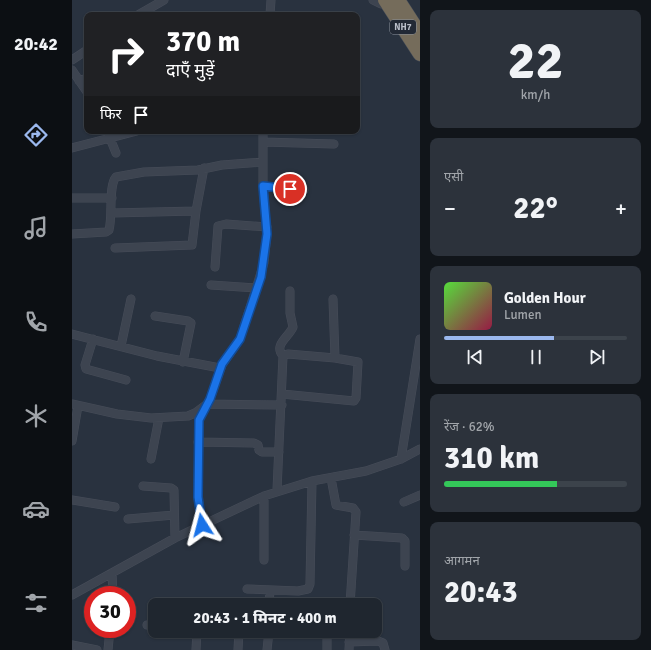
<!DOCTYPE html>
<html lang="hi">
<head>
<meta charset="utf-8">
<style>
  body { margin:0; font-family:Signika,"Noto Sans Devanagari",sans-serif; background:#2c323b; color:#f1f3f6; height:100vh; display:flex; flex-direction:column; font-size:15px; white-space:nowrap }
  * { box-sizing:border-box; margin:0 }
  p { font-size:13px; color:#a1a5aa }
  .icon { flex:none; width:22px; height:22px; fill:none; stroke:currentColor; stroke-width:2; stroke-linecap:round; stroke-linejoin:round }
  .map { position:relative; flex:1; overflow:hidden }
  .drawer { display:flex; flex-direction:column; gap:10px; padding:10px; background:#11151a; width:231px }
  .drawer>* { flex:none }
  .guide { position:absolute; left:12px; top:12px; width:276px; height:122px; border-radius:8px; box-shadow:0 1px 3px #0004,0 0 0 1px #3c434b; background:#202124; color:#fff; overflow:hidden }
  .speed { position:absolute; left:12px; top:586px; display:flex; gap:8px; font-size:20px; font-weight:700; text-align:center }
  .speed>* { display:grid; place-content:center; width:52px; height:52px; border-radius:50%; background:#1f262f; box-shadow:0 1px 3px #0004,0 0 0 1px #3c434b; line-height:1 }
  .speed .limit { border:6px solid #d22; background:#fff; color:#111 }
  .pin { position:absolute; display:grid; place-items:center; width:34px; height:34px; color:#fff; margin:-17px; border:2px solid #fff; border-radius:50%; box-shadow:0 1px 4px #0007 }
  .me { position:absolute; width:44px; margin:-22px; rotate:351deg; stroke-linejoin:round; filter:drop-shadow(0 0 3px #0008) }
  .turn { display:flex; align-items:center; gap:14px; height:84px; padding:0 16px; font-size:18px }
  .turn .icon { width:52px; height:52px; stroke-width:2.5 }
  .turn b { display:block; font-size:28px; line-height:34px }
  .then { display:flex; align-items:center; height:38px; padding:0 16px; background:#0003; gap:8px; font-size:15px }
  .big { font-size:30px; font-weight:800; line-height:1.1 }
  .drawer .card { flex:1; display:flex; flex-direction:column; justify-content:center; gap:6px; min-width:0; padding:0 14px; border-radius:8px; background:#2c323b }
  .drawer .dial { align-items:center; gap:0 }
  .dial b { font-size:52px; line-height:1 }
  .song { display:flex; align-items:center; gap:12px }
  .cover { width:48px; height:48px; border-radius:6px; background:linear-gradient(135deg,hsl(110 70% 55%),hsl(340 70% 35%)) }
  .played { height:4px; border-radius:2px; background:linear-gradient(90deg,#9bb8ee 60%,#3c434b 60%) }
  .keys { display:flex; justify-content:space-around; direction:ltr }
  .heat { display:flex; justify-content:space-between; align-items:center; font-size:22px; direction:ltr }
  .charge { height:6px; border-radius:3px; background:linear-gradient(90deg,#34c759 62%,#3c434b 0) }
  .trip { position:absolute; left:76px; top:598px; width:234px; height:40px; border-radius:8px; background:#1f262f; box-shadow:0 1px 3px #0004,0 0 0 1px #3c434b; font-weight:800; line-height:40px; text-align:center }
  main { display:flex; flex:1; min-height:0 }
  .tab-bar { display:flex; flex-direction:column; width:72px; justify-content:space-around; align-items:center; background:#0c0f13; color:#a1a5aa }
  .tab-bar .icon { width:28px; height:28px }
  .tab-bar .selected { color:#9bb8ee }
  .tab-bar b { font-size:18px; color:#f1f3f6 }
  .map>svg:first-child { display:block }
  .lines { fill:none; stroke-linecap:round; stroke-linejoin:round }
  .street-casing { stroke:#474d59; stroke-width:9 }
  .highway-casing { stroke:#484f5a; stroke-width:15 }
  .street { stroke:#3d4450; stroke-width:8 }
  .highway { stroke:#756c5b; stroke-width:14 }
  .route-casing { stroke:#114b97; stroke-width:10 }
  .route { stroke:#1a73e8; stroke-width:7 }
  .labels { text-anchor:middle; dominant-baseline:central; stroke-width:4; stroke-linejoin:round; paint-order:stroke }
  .shield { fill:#222935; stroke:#8c929d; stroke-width:1 }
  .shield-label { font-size:9px; font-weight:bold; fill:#babfca }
</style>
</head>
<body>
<main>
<nav class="tab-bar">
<b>20:42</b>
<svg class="icon selected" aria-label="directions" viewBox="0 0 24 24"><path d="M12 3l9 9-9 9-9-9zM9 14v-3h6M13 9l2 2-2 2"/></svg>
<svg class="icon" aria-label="music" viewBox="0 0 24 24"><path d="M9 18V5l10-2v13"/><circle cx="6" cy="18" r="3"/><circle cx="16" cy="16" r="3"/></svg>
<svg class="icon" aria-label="phone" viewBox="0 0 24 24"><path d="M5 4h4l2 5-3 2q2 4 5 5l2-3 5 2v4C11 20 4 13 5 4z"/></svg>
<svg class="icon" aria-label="climate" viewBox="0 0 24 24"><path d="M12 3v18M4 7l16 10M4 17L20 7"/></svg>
<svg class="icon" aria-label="car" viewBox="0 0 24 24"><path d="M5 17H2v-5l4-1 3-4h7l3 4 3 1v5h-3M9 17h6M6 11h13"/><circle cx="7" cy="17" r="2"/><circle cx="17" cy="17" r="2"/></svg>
<svg class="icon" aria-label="filters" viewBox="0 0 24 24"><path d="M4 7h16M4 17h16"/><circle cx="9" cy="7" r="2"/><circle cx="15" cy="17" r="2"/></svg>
</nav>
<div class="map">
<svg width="348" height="650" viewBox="0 0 348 650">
  <rect width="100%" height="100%" fill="#29323f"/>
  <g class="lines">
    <defs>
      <path id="street" d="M301,0L309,4L317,3
        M66,15L92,0
        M198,15L199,0
        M0,60L15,50
        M0,70L15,92
        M7,81L15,78
        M35,131L44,153
        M191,142L262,144
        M0,148L65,131
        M191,186L232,190
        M0,198H40
        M40,213L124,211
        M0,234L34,232L37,230C41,216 36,186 44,177L72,172L126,170L150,165L191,162
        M43,248L120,245L124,211L132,168
        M143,267L146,226L154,224L195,227
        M139,285L184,288
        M261,299L263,358
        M83,316L116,321L119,323L111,362
        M0,334L85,356L148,368
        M21,339L13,365L14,369L54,380
        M49,346L59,299
        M211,356C201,345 217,337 221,327L218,313V291
        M0,404L45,414L79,418L116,416L123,413L135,404L210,405
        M0,441L6,406
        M126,442L182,443L186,445L187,450L190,452H207
        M79,459L87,418
        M329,459L348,339
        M259,478L264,505L281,508L284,512L278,605
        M71,486L99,488L102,490L103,538
        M205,490L211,356L216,354L263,358L286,362L284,398L282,401L210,394
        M192,496V560
        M0,500L43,507
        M332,502L348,495
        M56,519L102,515
        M130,525L126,497L127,419L138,399L150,365L168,339L192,263L195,234L191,186V131
        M282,535L330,538L333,541V566
        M40,573L41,595
        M175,589L226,591L236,589L238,584L240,481
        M0,595L103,538L192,496L240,481L294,471L329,459L348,449
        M197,605L198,590
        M75,625H83
        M277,642L306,641L311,643L313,650
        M0,645L25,650
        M36,650L38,629
        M124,650L125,631
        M166,650L167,631
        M195,650L197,631
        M255,650V631
        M277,650L278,631"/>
      <path id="highway" d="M313,0L348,54
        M326,0L348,34"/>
    </defs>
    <use href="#street" class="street-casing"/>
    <use href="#highway" class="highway-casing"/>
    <use href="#street" class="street"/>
    <use href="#highway" class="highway"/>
  </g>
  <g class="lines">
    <defs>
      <path id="route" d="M130,525L126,497L127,420L138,399L150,364L168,339L189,277L195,234L191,186L218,189"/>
    </defs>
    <use href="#route" class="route-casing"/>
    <use href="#route" class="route"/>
  </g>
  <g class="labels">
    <rect class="shield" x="318" y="20" width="26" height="14" rx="3"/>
    <g class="shield-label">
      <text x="331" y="27">NH7</text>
    </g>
  </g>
</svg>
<div class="speed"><div class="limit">30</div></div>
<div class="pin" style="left:218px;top:189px;background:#d93025"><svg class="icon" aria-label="arrive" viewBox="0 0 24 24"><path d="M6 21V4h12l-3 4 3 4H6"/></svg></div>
<svg class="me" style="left:130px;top:525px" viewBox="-20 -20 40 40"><path d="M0-17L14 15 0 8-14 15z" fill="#1a73e8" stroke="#fff" stroke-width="4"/></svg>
<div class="trip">20:43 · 1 मिनट · 400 m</div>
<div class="guide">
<div class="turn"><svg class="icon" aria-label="right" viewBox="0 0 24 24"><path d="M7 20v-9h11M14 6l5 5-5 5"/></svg><div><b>370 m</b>दाएँ मुड़ें</div></div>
<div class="then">फिर<svg class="icon" aria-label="arrive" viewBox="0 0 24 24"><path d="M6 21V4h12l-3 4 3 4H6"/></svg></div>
</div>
</div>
<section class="drawer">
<div class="card dial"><b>22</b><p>km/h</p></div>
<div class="card"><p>एसी</p>
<div class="heat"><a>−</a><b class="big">22°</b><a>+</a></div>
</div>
<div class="card">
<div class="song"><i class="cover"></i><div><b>Golden Hour</b><p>Lumen</p></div></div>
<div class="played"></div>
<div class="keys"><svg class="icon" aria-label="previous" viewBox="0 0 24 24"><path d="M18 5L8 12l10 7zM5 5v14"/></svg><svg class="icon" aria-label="pause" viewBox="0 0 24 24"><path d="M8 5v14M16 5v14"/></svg><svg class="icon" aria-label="next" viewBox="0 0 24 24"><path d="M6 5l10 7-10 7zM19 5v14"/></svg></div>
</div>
<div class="card"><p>रेंज · 62%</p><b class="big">310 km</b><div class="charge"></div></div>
<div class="card"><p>आगमन</p><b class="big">20:43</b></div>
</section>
</main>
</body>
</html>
